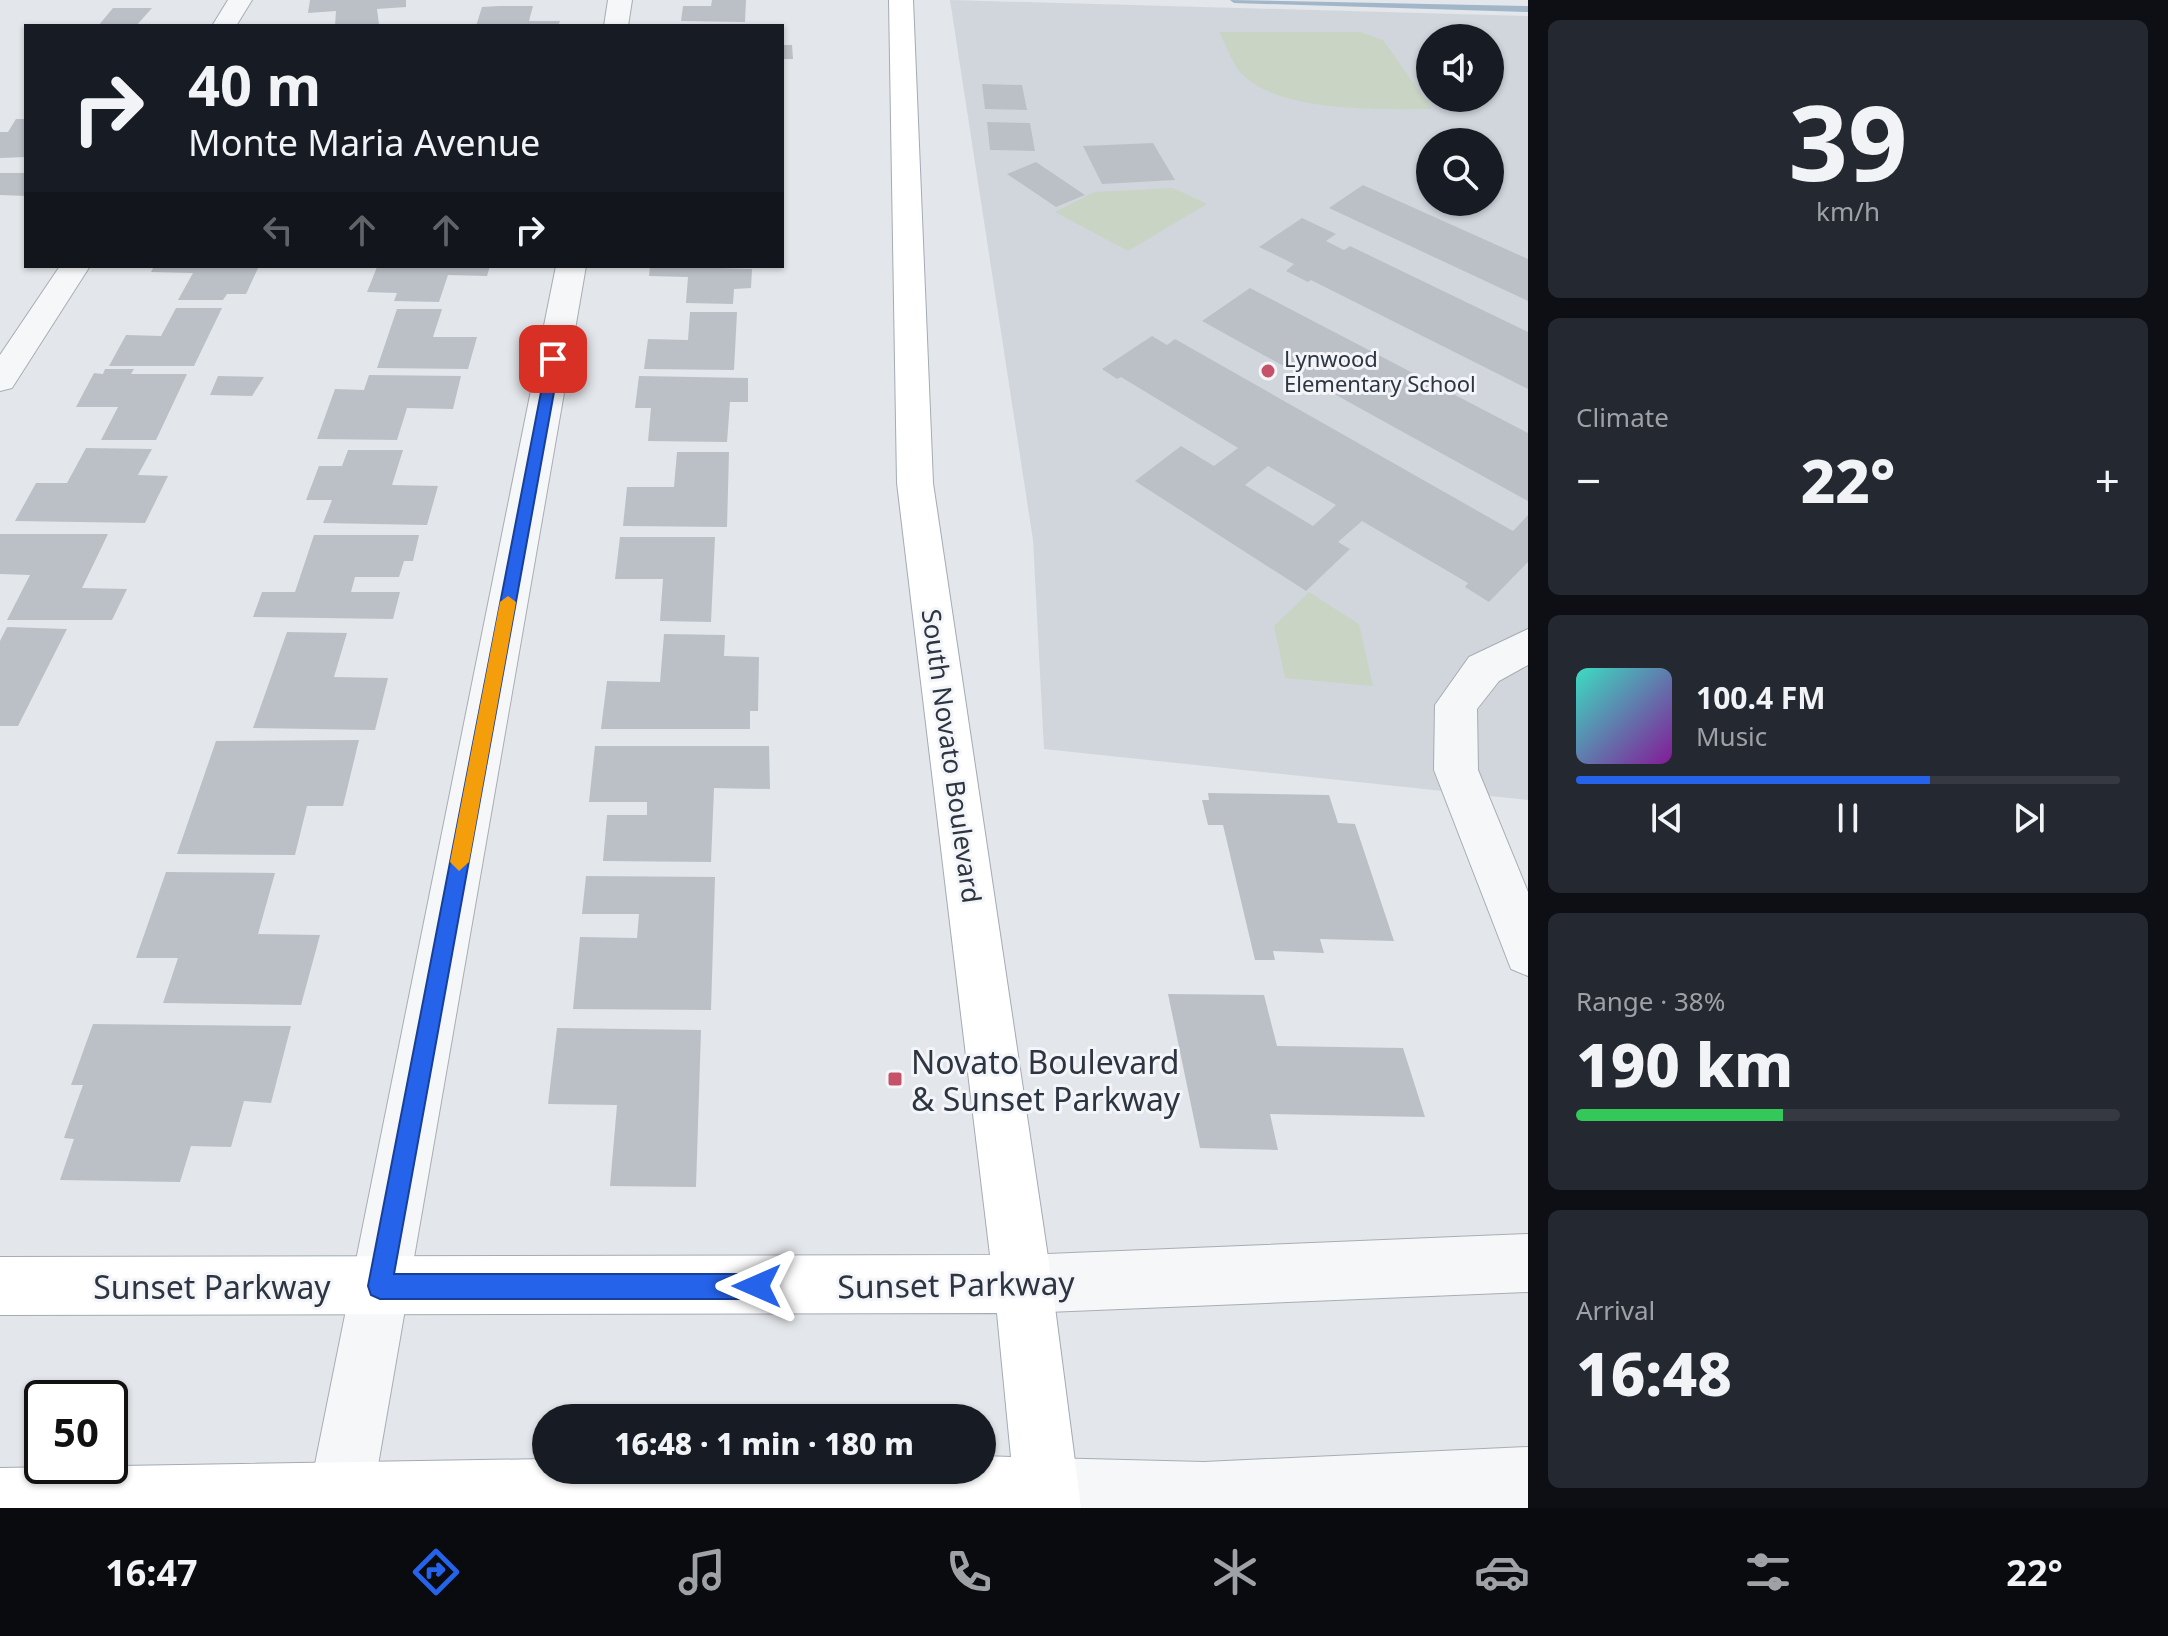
<!DOCTYPE html>
<html lang="en">
<head>
<meta charset="utf-8">
<style>
  body { margin:0; font-family:"Noto Sans",sans-serif; background:#242831; color:#f1f3f6; height:100vh; display:flex; flex-direction:column; font-size:30px; white-space:nowrap }
  * { box-sizing:border-box; margin:0 }
  p { font-size:26px; color:#9ea1a6 }
  .icon { flex:none; width:44px; height:44px; fill:none; stroke:currentColor; stroke-width:2; stroke-linecap:round; stroke-linejoin:round }
  .map { position:relative; flex:1; overflow:hidden }
  .side { display:flex; flex-direction:column; gap:20px; padding:20px; background:#0d0f14; width:640px }
  .side>* { flex:none }
  .top-card { position:absolute; left:24px; top:24px; width:760px; height:244px; border-radius:0px; box-shadow:0 2px 6px #0004; background:#171b24; color:#f1f3f6; overflow:hidden }
  .buttons { position:absolute; left:1416px; top:24px; display:grid; gap:16px }
  .buttons a { display:grid; place-items:center; width:88px; height:88px; border-radius:50%; background:#171b24; box-shadow:0 2px 6px #0004; font-size:40px }
  .speed { position:absolute; left:24px; top:1380px; display:flex; gap:16px; font-size:40px; font-weight:700; text-align:center }
  .speed>* { display:grid; place-content:center; width:104px; height:104px; border-radius:50%; background:#171b24; box-shadow:0 2px 6px #0004; line-height:1 }
  .speed .limit { border:4px solid #111; border-radius:12px; background:#fff; color:#111 }
  .pin { position:absolute; display:grid; place-items:center; width:68px; height:68px; color:#fff; margin:-34px; border-radius:16px; box-shadow:0 4px 12px #0006 }
  .me { position:absolute; width:88px; margin:-44px; rotate:270deg; stroke-linejoin:round; filter:drop-shadow(0 0 6px #0008) }
  .turn { display:flex; align-items:center; gap:28px; height:168px; padding:0 32px; font-size:36px }
  .turn .icon { width:104px; height:104px; stroke-width:2.5 }
  .turn b { display:block; font-size:56px; line-height:68px }
  .lanes { display:flex; align-items:center; height:76px; padding:0 32px; background:#0003; justify-content:center; gap:40px; direction:ltr }
  .lanes .off { opacity:.35 }
  .big { font-size:60px; font-weight:800; line-height:1.1 }
  .side .widget { flex:1; display:flex; flex-direction:column; justify-content:center; gap:12px; min-width:0; padding:0 28px; border-radius:12px; background:#242831 }
  .side .dial { align-items:center; gap:0 }
  .dial b { font-size:104px; line-height:1 }
  .song { display:flex; align-items:center; gap:24px }
  .cover { width:96px; height:96px; border-radius:12px; background:linear-gradient(135deg,hsl(170 70% 55%),hsl(290 70% 35%)) }
  .played { height:8px; border-radius:4px; background:linear-gradient(90deg,#2563eb 65%,#363941 65%) }
  .keys { display:flex; justify-content:space-around; direction:ltr }
  .heat { display:flex; justify-content:space-between; align-items:center; font-size:44px; direction:ltr }
  .charge { height:12px; border-radius:6px; background:linear-gradient(90deg,#34c759 38%,#363941 0) }
  .trip { position:absolute; left:532px; top:1404px; width:464px; height:80px; border-radius:40px; background:#171b24; box-shadow:0 2px 6px #0004; font-weight:800; line-height:80px; text-align:center }
  .tab-bar { display:flex; height:128px; justify-content:space-around; align-items:center; background:#090b0e; color:#9ea1a6 }
  .tab-bar .icon { width:56px; height:56px }
  .tab-bar .on { color:#2563eb }
  .tab-bar b { font-size:36px; color:#f1f3f6 }
  main { display:flex; flex:1; min-height:0 }
  .map>svg:first-child { display:block }
  .built { fill:#d1d6dc; fill-rule:evenodd }
  .green { fill:#c9d4c5 }
  .lines { fill:none; stroke-linecap:round; stroke-linejoin:round }
  .stream { fill:#a1b6c8; fill-rule:evenodd }
  .building { fill:#bbc0c7; fill-rule:evenodd }
  .minor-casing { stroke:#a8adb4; stroke-width:2 }
  .major-casing { stroke:#a3abb5; stroke-width:2 }
  .minor { fill:#f6f7f9; fill-rule:evenodd }
  .major { fill:#fff; fill-rule:evenodd }
  .route { fill:#2563eb; stroke:#184099; stroke-width:2 }
  .slow { fill:#f59e0b }
  .poi-dot { fill:#c6526a; stroke:#f3f5f8; stroke-width:3 }
  .labels { text-anchor:middle; dominant-baseline:central; stroke-width:6; stroke-linejoin:round; paint-order:stroke }
  .far-poi-label { font-size:22px; fill:#2c3541; stroke:#f3f5f8; text-anchor:start }
  .street-label { font-size:26px; fill:#2c3541; stroke:#f3f5f8 }
  .near-poi-label { font-size:32px; fill:#2c3541; stroke:#f3f5f8; text-anchor:start }
  .near-street-label { font-size:32px; fill:#2c3541; stroke:#f3f5f8 }
</style>
</head>
<body>
<main>
<div class="map">
<svg width="1528" height="1508" viewBox="0 0 1528 1508">
  <rect width="100%" height="100%" fill="#e3e6ea"/>
  <path class="built" d="M950,0L1528,16V800L1044,749L1033,540ZM1430,38H1490V98H1430ZM1430,142H1490V202H1430Z"/>
  <path class="green" d="M1219,32H1360L1383,40L1432,109C1379,109 1277,114 1239,71C1231,60 1225,43 1219,32Z
    M1173,188L1207,204L1128,251L1055,212L1094,192Z
    M1309,592L1359,624L1373,686L1285,678L1274,626Z"/>
  <g class="lines">
    <path class="stream" d="M1230,0L1528,6V12L1234,3Z"/>
  </g>
  <path class="building" d="M310,0H406V7L377,9L379,25L335,26L336,11L308,13Z
    M712,0H746L745,22L681,21L683,6H711Z
    M500,6H533L529,21H560L558,26H476L482,7Z
    M113,8H152L136,26H98Z
    M782,45H792L793,59H782Z
    M982,84L1022,85L1027,110L985,109Z
    M16,119H26V157L0,158V132H8Z
    M987,122L1030,123L1035,151L990,150Z
    M1153,143L1175,180L1102,184L1083,146Z
    M1036,162L1085,195L1056,207L1007,174Z
    M0,173H26V196L0,195Z
    M1363,185L1528,259V301L1329,208Z
    M1302,218L1336,234L1326,241L1344,250L1350,246L1528,332V389L1311,280L1308,282L1286,271L1294,264L1259,247Z
    M154,266H259L246,294H227L223,300H178L193,273L151,272Z
    M490,266L487,276L448,275L439,302L394,301L397,293L367,292L377,267Z
    M650,266L752,269L751,288L734,289L733,304L686,303L688,277L649,276Z
    M1250,288L1528,433V501L1202,321Z
    M176,308H222L194,366H109L126,335L161,336Z
    M397,309H442L433,337H477L468,369L377,368Z
    M690,312H737L734,370L644,369L648,339L688,340Z
    M1152,336L1167,345L1175,339L1513,531L1528,515V562L1489,602L1465,587L1468,583L1362,521L1338,542L1350,549L1306,591L1135,481L1181,446L1214,466L1238,448L1121,377L1117,379L1102,369ZM1268,466L1336,505L1313,526L1245,485Z
    M105,369H134L131,374H187L156,440H101L118,407H76L94,373L103,374Z
    M369,375L461,376L453,409L407,408L397,440L317,439L335,389L364,390Z
    M218,376L264,377L252,396L210,395Z
    M639,376L748,378V402H730L727,442L648,441L651,408H635Z
    M86,448L152,449L138,475L168,476L145,523L15,521L36,483H67Z
    M348,450H403L392,485L438,486L427,525L323,523L332,500H306L319,466H342Z
    M677,452H729L727,527L623,526L627,487H674Z
    M0,534H108L82,588L127,589L112,620H7L30,575L0,574Z
    M314,535H419L413,561H404L399,577H355L351,592H400L393,619L253,617L262,592H295Z
    M620,537H715L711,622L660,621L663,579H615Z
    M7,627L67,629L18,726H0V641Z
    M287,632L347,633L334,677L388,678L375,730L253,728Z
    M664,634L725,635L724,656L759,657L758,711H750V729H601L607,681L660,682Z
    M359,740L343,806H307L295,855L177,854L216,741Z
    M595,746H769L770,789L714,788L711,862L603,861L607,815H647V802H589Z
    M1208,793L1329,795L1338,823L1355,824L1394,941L1320,939L1324,953L1273,951L1275,960H1255L1223,825H1208L1202,800H1209Z
    M166,872L275,873L258,934L320,935L301,1005L163,1003L178,958H136Z
    M586,876L715,877L711,1010L573,1009L580,937L637,938L639,914H582Z
    M1168,994L1264,995L1277,1046L1403,1048L1425,1117L1270,1114L1278,1150L1200,1148Z
    M93,1024L291,1026L271,1103L244,1101L231,1147L191,1146L180,1182L60,1180L74,1139L64,1138L83,1085H71Z
    M557,1028L701,1030L696,1187L610,1186L617,1105L548,1104Z"/>
  <g class="lines">
    <defs>
      <path id="minor" d="M228,0H252L236,26H212Z
        M608,0H632L628,26H604Z
        M60,266H90L12,388L0,391V355Z
        M556,266H586L373,1494L367,1508H315L309,1494Z
        M1528,629V665L1499,681L1477,709L1478,770L1528,892V976L1511,969L1434,770L1435,705L1469,657Z
        M1528,1234V1292L1023,1313L1002,1305L994,1284L1002,1263L1023,1255Z
        M1528,1447V1508H1022L1015,1490L1024,1467L1047,1458L1204,1462Z"/>
      <path id="major" d="M889,0H913L933,483L1052,1284L1081,1508H0V1468L546,1459V1470H982V1456L1011,1457L997,1313L0,1315V1257L990,1255L897,483Z"/>
    </defs>
    <use href="#minor" class="minor-casing"/>
    <use href="#major" class="major-casing"/>
    <use href="#minor" class="minor"/>
    <use href="#major" class="major"/>
  </g>
  <path class="route" d="M548,356L560,359L394,1274H757L765,1278L769,1286L765,1295L757,1299H380L371,1295L368,1286Z"/>
  <path class="slow" d="M508,596L516,602L469,862L459,871L450,862L500,602Z"/>
  <g class="poi-dot">
    <circle cx="1268" cy="371" r="8"/>
    <rect x="887" y="1071" width="16" height="16" rx="4"/>
  </g>
  <g class="labels">
    <g class="far-poi-label">
      <text x="1284" y="358">Lynwood<tspan x="1284" dy="25">Elementary School</tspan></text>
    </g>
    <g class="street-label">
      <text transform="translate(952 756) rotate(82)">South Novato Boulevard</text>
    </g>
    <g class="near-poi-label">
      <text x="911" y="1061">Novato Boulevard<tspan x="911" dy="37">&amp; Sunset Parkway</tspan></text>
    </g>
    <g class="near-street-label">
      <text transform="translate(956 1284) rotate(-1)">Sunset Parkway</text>
      <text x="212" y="1286">Sunset Parkway</text>
    </g>
  </g>
</svg>
<div class="buttons">
<a><svg class="icon" aria-label="sound" viewBox="0 0 24 24"><path d="M4 9h4l5-4v14l-5-4H4zM17 9q2 3 0 6"/></svg></a>
<a><svg class="icon" aria-label="search" viewBox="0 0 24 24"><circle cx="10" cy="10" r="6"/><path d="M15 15l6 6"/></svg></a>
</div>
<div class="speed"><div class="limit">50</div></div>
<div class="pin" style="left:553px;top:359px;background:#d93025"><svg class="icon" aria-label="arrive" viewBox="0 0 24 24"><path d="M6 21V4h12l-3 4 3 4H6"/></svg></div>
<svg class="me" style="left:757px;top:1286px" viewBox="-20 -20 40 40"><path d="M0-17L14 15 0 8-14 15z" fill="#2563eb" stroke="#fff" stroke-width="4"/></svg>
<div class="trip">16:48 · 1 min · 180 m</div>
<div class="top-card">
<div class="turn"><svg class="icon" aria-label="right" viewBox="0 0 24 24"><path d="M7 20v-9h11M14 6l5 5-5 5"/></svg><div><b>40 m</b>Monte Maria Avenue</div></div>
<div class="lanes"><svg class="icon off" aria-label="left" viewBox="0 0 24 24"><path d="M17 20v-9H6M10 6l-5 5 5 5"/></svg><svg class="icon off" aria-label="ahead" viewBox="0 0 24 24"><path d="M12 20V5M6 11l6-6 6 6"/></svg><svg class="icon off" aria-label="ahead" viewBox="0 0 24 24"><path d="M12 20V5M6 11l6-6 6 6"/></svg><svg class="icon" aria-label="right" viewBox="0 0 24 24"><path d="M7 20v-9h11M14 6l5 5-5 5"/></svg></div>
</div>
</div>
<section class="side">
<div class="widget dial"><b>39</b><p>km/h</p></div>
<div class="widget"><p>Climate</p>
<div class="heat"><a>−</a><b class="big">22°</b><a>+</a></div>
</div>
<div class="widget">
<div class="song"><i class="cover"></i><div><b>100.4 FM</b><p>Music</p></div></div>
<div class="played"></div>
<div class="keys"><svg class="icon" aria-label="previous" viewBox="0 0 24 24"><path d="M18 5L8 12l10 7zM5 5v14"/></svg><svg class="icon" aria-label="pause" viewBox="0 0 24 24"><path d="M8 5v14M16 5v14"/></svg><svg class="icon" aria-label="next" viewBox="0 0 24 24"><path d="M6 5l10 7-10 7zM19 5v14"/></svg></div>
</div>
<div class="widget"><p>Range · 38%</p><b class="big">190 km</b><div class="charge"></div></div>
<div class="widget"><p>Arrival</p><b class="big">16:48</b></div>
</section>
</main>
<nav class="tab-bar">
<b>16:47</b>
<svg class="icon on" aria-label="directions" viewBox="0 0 24 24"><path d="M12 3l9 9-9 9-9-9zM9 14v-3h6M13 9l2 2-2 2"/></svg>
<svg class="icon" aria-label="music" viewBox="0 0 24 24"><path d="M9 18V5l10-2v13"/><circle cx="6" cy="18" r="3"/><circle cx="16" cy="16" r="3"/></svg>
<svg class="icon" aria-label="phone" viewBox="0 0 24 24"><path d="M5 4h4l2 5-3 2q2 4 5 5l2-3 5 2v4C11 20 4 13 5 4z"/></svg>
<svg class="icon" aria-label="climate" viewBox="0 0 24 24"><path d="M12 3v18M4 7l16 10M4 17L20 7"/></svg>
<svg class="icon" aria-label="car" viewBox="0 0 24 24"><path d="M5 17H2v-5l4-1 3-4h7l3 4 3 1v5h-3M9 17h6M6 11h13"/><circle cx="7" cy="17" r="2"/><circle cx="17" cy="17" r="2"/></svg>
<svg class="icon" aria-label="filters" viewBox="0 0 24 24"><path d="M4 7h16M4 17h16"/><circle cx="9" cy="7" r="2"/><circle cx="15" cy="17" r="2"/></svg>
<b>22°</b>
</nav>
</body>
</html>
